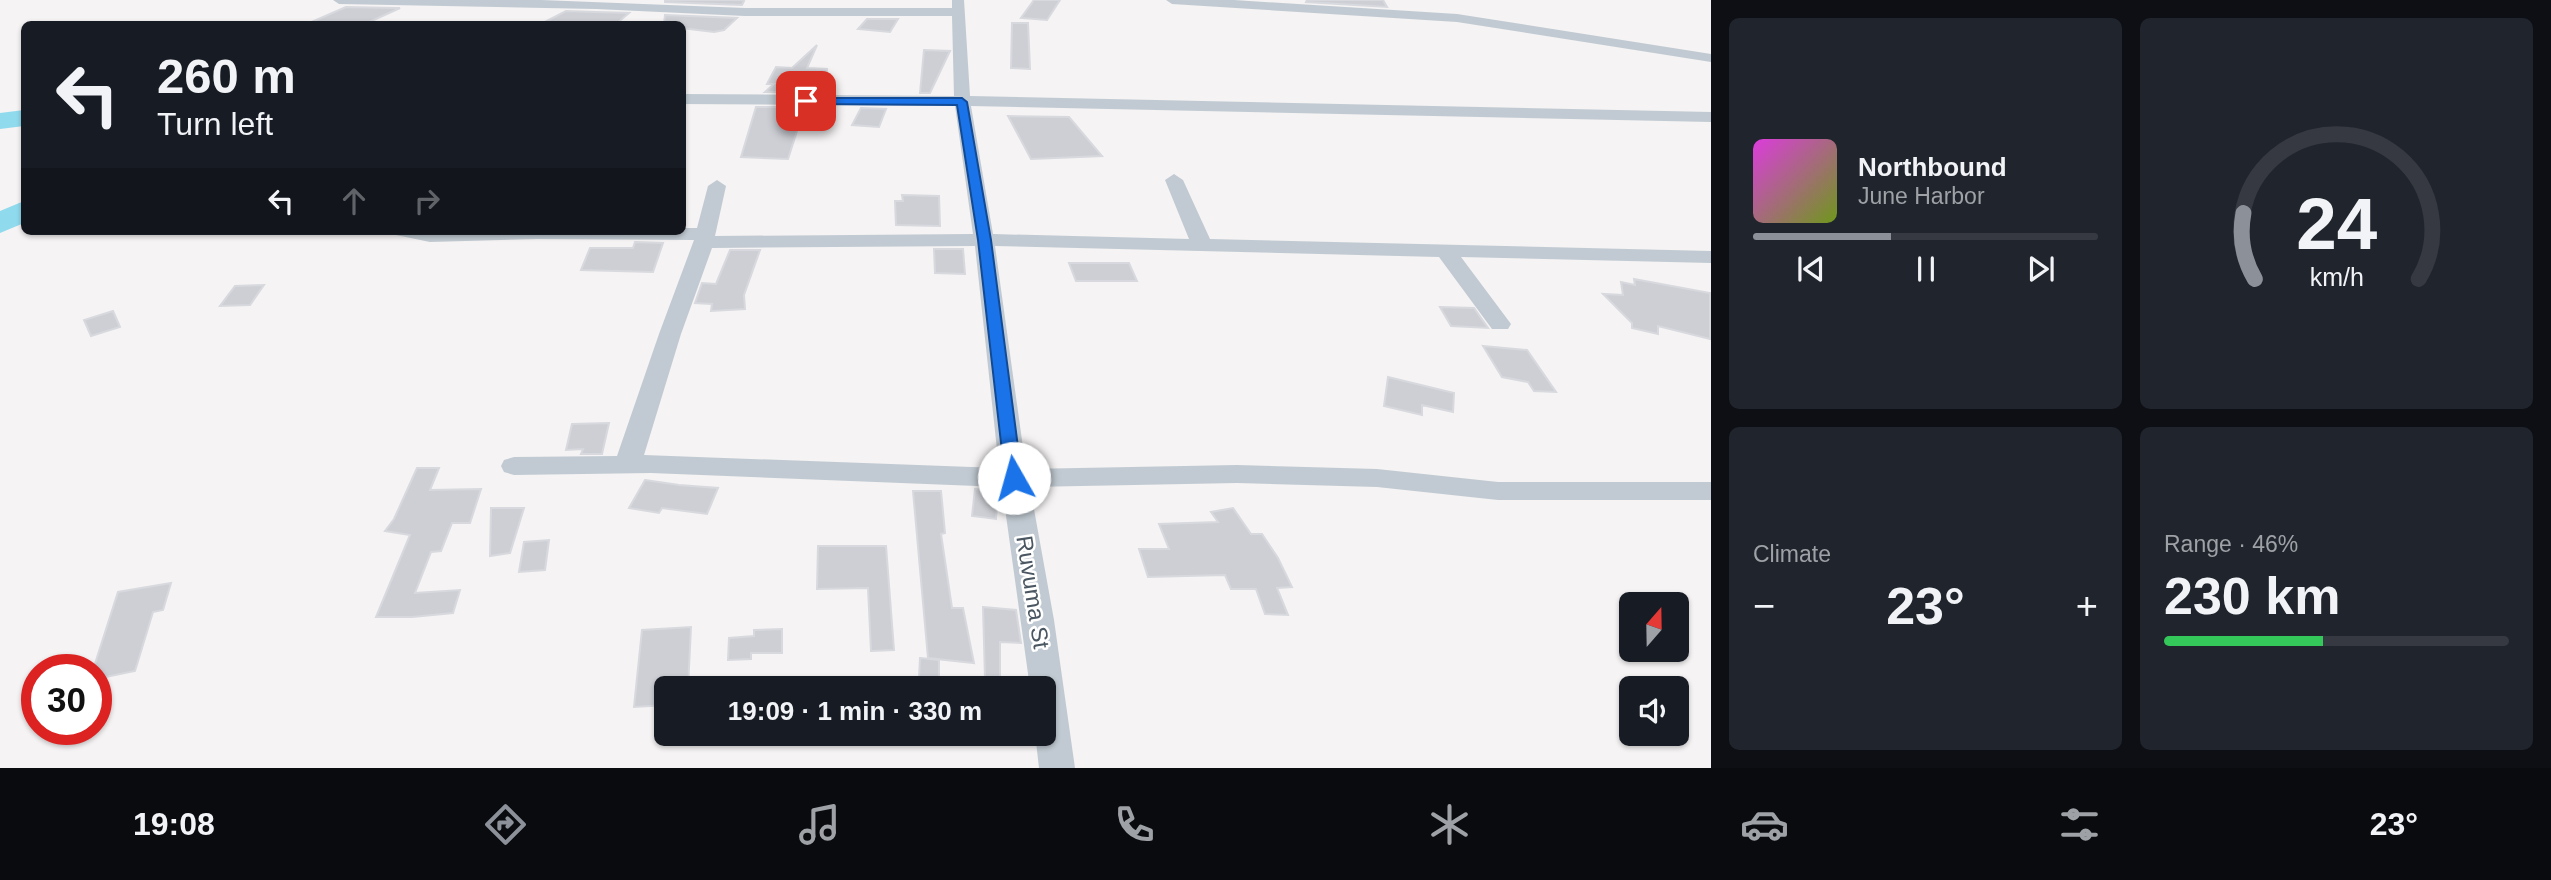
<!DOCTYPE html>
<html lang="en">
<head>
<meta charset="utf-8">
<style>
  body { margin:0; font-family:Arial,sans-serif; background:#20242c; color:#f1f3f6; height:100vh; display:flex; flex-direction:column; font-size:26px; white-space:nowrap }
  * { box-sizing:border-box; margin:0 }
  p { font-size:23px; color:#9ea1a6 }
  .icon { flex:none; width:38px; height:38px; fill:none; stroke:currentColor; stroke-width:2; stroke-linecap:round; stroke-linejoin:round }
  .map { position:relative; flex:1; overflow:hidden }
  .details { display:flex; flex-direction:column; gap:18px; padding:18px; background:#0d0f14; width:840px }
  .details>* { flex:none }
  .banner { position:absolute; left:21px; top:21px; width:665px; height:214px; border-radius:10px; box-shadow:0 2px 5px #0004; background:#171b24; color:#f1f3f6; overflow:hidden }
  .needle { width:46px; rotate:20deg }
  .tools { position:absolute; left:1619px; top:592px; display:grid; gap:14px }
  .tools a { display:grid; place-items:center; width:70px; height:70px; border-radius:10px; background:#171b24; box-shadow:0 2px 5px #0004; font-size:35px }
  .speed { position:absolute; left:21px; top:654px; display:flex; gap:14px; font-size:35px; font-weight:700; text-align:center }
  .speed>* { display:grid; place-content:center; width:91px; height:91px; border-radius:50%; background:#171b24; box-shadow:0 2px 5px #0004; line-height:1 }
  .speed .limit { border:10px solid #d22; background:#fff; color:#111 }
  .pin { position:absolute; display:grid; place-items:center; width:60px; height:60px; color:#fff; margin:-30px; border-radius:14px; box-shadow:0 4px 10px #0006 }
  .me { position:absolute; width:77px; margin:-38px; rotate:353deg; stroke-linejoin:round; filter:drop-shadow(0 0 5px #0008) }
  .turn { display:flex; align-items:center; gap:24px; height:147px; padding:0 21px; font-size:32px }
  .turn .icon { width:91px; height:91px; stroke-width:2.5 }
  .turn b { display:block; font-size:49px; line-height:60px }
  .lanes { display:flex; align-items:center; height:66px; padding:0 21px; background:#0003; justify-content:center; gap:35px; direction:ltr }
  .lanes .off { opacity:.35 }
  .big { font-size:52px; font-weight:700; line-height:1.1 }
  .details .tile { flex:1; display:flex; flex-direction:column; justify-content:center; gap:10px; min-width:0; padding:0 24px; border-radius:10px; background:#20242c }
  .details .dial { align-items:center; gap:0 }
  .dial svg { height:182px; overflow:visible; fill:none; stroke:#363941; stroke-width:7; stroke-linecap:round; text-anchor:middle }
  .dial text { fill:#f1f3f6; stroke:none }
  .song { display:flex; align-items:center; gap:21px }
  .cover { width:84px; height:84px; border-radius:10px; background:linear-gradient(135deg,hsl(300 70% 55%),hsl(80 70% 35%)) }
  .played { height:7px; border-radius:4px; background:linear-gradient(90deg,#8c9099 40%,#363941 40%) }
  .keys { display:flex; justify-content:space-around; direction:ltr }
  .heat { display:flex; justify-content:space-between; align-items:center; font-size:38px; direction:ltr }
  .charge { height:10px; border-radius:5px; background:linear-gradient(90deg,#34c759 46%,#363941 0) }
  .details .tiles { flex:1; display:grid; gap:18px; grid-template-columns:repeat(2,1fr) }
  .trip { position:absolute; left:654px; top:676px; width:402px; height:70px; border-radius:10px; background:#171b24; box-shadow:0 2px 5px #0004; font-weight:700; line-height:70px; text-align:center }
  .tabs { display:flex; height:112px; justify-content:space-around; align-items:center; background:#090b0e; color:#9ea1a6 }
  .tabs .icon { width:49px; height:49px }
  .tabs .selected { color:#8c9099 }
  .tabs b { font-size:32px; color:#f1f3f6 }
  main { display:flex; flex:1; min-height:0 }
  .map>svg:first-child { display:block }
  .lines { fill:none; stroke-linecap:round; stroke-linejoin:round }
  .river { fill:#90daee; fill-rule:evenodd }
  .building { fill:#cdcfd5; stroke:#d7d9de; stroke-width:2 }
  .street { fill:#c1cad2; fill-rule:evenodd }
  .route { fill:#1a73e8; stroke:#114b97; stroke-width:2 }
  .labels { text-anchor:middle; dominant-baseline:central; stroke-width:5; stroke-linejoin:round; paint-order:stroke }
  .street-label { font-size:23px; fill:#4a5661; stroke:#fff }
</style>
</head>
<body>
<main>
<div class="map">
<svg width="1711" height="768" viewBox="0 0 1711 768">
  <rect width="100%" height="100%" fill="#f5f3f3"/>
  <g class="lines">
    <path class="river" d="M24,110V126L0,129V113Z
      M24,201V223L0,233V211Z"/>
  </g>
  <path class="building" d="M665,0H741L744,1L742,5L665,2Z
    M1034,0H1060L1047,20L1021,18Z
    M1307,0H1383L1387,7L1306,2Z
    M346,7L396,8H400L365,24H307Z
    M566,11L596,12L629,13L616,24H541Z
    M665,15L737,18L724,30L714,32L682,28V24H664Z
    M867,19H898L890,32L858,29Z
    M1012,23H1028L1030,69L1011,68Z
    M817,45L807,68L827,69V84H800L797,92H765L774,84H767L776,67L792,68Z
    M924,50L950,51L930,93H920Z
    M756,107H795L793,111L810,113L798,128L788,159L741,157Z
    M861,108L886,109L879,127L852,125Z
    M1008,116L1069,117L1102,156L1031,159Z
    M902,195L939,196L940,226L896,225L895,201H903Z
    M635,242L663,243L653,272L581,270L590,248H633Z
    M934,249H963L965,274L935,273Z
    M730,250H760L744,295L745,309L711,311L712,304L695,303L702,283L716,284Z
    M1069,263H1129L1137,281H1076Z
    M1634,279L1710,293V339L1658,326V334L1632,328V323L1603,294L1623,295L1621,282L1635,285Z
    M264,285L250,305L220,306L235,286Z
    M1440,307L1474,308L1488,328L1451,326Z
    M113,311L120,327L91,336L84,320Z
    M1483,346L1527,350L1556,392L1534,391L1528,382L1502,377Z
    M1388,377L1454,393L1453,412L1422,405V415L1384,406Z
    M609,423L602,454H581L583,449L566,450L572,424Z
    M417,468H439L430,490L481,489L470,523H452L441,551L431,552L415,593L460,590L453,613L412,617H376L410,535L385,531L394,519Z
    M645,480L679,485L718,488L707,514L662,508L659,513L629,508Z
    M975,489L998,492L996,519L972,516Z
    M913,491H941L945,533L941,534L952,608H963L974,663L928,658Z
    M491,508H524L510,553L490,556Z
    M1233,508L1251,534H1262L1278,558L1292,587L1277,588L1288,615L1265,614L1256,589H1231L1225,575L1148,577L1139,549H1169L1159,524L1218,522L1211,512Z
    M549,540L545,570L519,572L524,542Z
    M818,546H886L894,650L871,651L868,588L817,589Z
    M171,583L163,610L153,612L135,671L96,679V670H93L118,592Z
    M983,607L1016,610L1021,643L1000,642V678H985Z
    M691,627L688,688H667V705L634,707L642,630Z
    M782,629V653H751V659L728,660L729,638L754,636V630Z
    M920,658L939,660V680L919,678Z"/>
  <g class="lines">
    <path class="street" d="M333,0H541L745,8H952V0H964L970,96L1711,112V122L971,106L993,234L1189,239L1165,180L1174,174L1183,180L1210,239L1711,251V263L1461,257L1511,324L1508,329H1492L1439,257L995,246L1026,469L1237,465L1377,469L1498,482H1711V500H1498L1377,487L1237,483L1030,487L1054,620L1075,768H1039L1035,733H1045V688H1030L1002,487L651,473L514,475L504,472L501,466L504,460L514,457L617,456L659,334L694,240L537,239L430,242L396,235L393,231H682V228H697L708,186L717,180L726,186L715,236L973,234L955,106L682,104V94L954,96L952,16H745L596,9L339,4ZM975,246L999,468L644,455L681,334L712,248Z
      M1166,0H1234L1457,14L1711,54V62L1457,22L1172,4Z"/>
  </g>
  <path class="route" d="M962,98L967,102L991,240L1022,478L1014,484L1005,478L978,240L957,105L806,104L800,101L806,98Z"/>
  <g class="labels">
    <g class="street-label">
      <text transform="translate(1033 592) rotate(81)">Ruvuma St</text>
    </g>
  </g>
</svg>
<div class="tools">
<a><svg class="needle" viewBox="-14 -14 28 28"><path d="M0-13l5 13h-10z" fill="#e53935"/><path d="M0 13l5-13h-10z" fill="#9ea1a6"/></svg></a>
<a><svg class="icon" aria-label="sound" viewBox="0 0 24 24"><path d="M4 9h4l5-4v14l-5-4H4zM17 9q2 3 0 6"/></svg></a>
</div>
<div class="speed"><div class="limit">30</div></div>
<div class="pin" style="left:806px;top:101px;background:#d93025"><svg class="icon" aria-label="arrive" viewBox="0 0 24 24"><path d="M6 21V4h12l-3 4 3 4H6"/></svg></div>
<svg class="me" style="left:1014px;top:478px" viewBox="-20 -20 40 40"><circle r="19" fill="#fff"/><path d="M0-13L10 11 0 6-10 11z" fill="#1a73e8"/></svg>
<div class="trip">19:09 · 1 min · 330 m</div>
<div class="banner">
<div class="turn"><svg class="icon" aria-label="left" viewBox="0 0 24 24"><path d="M17 20v-9H6M10 6l-5 5 5 5"/></svg><div><b>260 m</b>Turn left</div></div>
<div class="lanes"><svg class="icon" aria-label="left" viewBox="0 0 24 24"><path d="M17 20v-9H6M10 6l-5 5 5 5"/></svg><svg class="icon off" aria-label="ahead" viewBox="0 0 24 24"><path d="M12 20V5M6 11l6-6 6 6"/></svg><svg class="icon off" aria-label="right" viewBox="0 0 24 24"><path d="M7 20v-9h11M14 6l5 5-5 5"/></svg></div>
</div>
</div>
<section class="details">
<div class="tiles">
<div class="tile">
<div class="song"><i class="cover"></i><div><b>Northbound</b><p>June Harbor</p></div></div>
<div class="played"></div>
<div class="keys"><svg class="icon" aria-label="previous" viewBox="0 0 24 24"><path d="M18 5L8 12l10 7zM5 5v14"/></svg><svg class="icon" aria-label="pause" viewBox="0 0 24 24"><path d="M8 5v14M16 5v14"/></svg><svg class="icon" aria-label="next" viewBox="0 0 24 24"><path d="M6 5l10 7-10 7zM19 5v14"/></svg></div>
</div>
<div class="tile dial"><svg viewBox="0 0 100 80">
<path d="M14 69A42 42 0 1 1 86 69"/>
<path d="M14 69A42 42 0 0 1 9 40" stroke="#8c9099"/>
<text x="50" y="56" font-size="32" font-weight="700">24</text>
<text x="50" y="72" font-size="11">km/h</text>
</svg></div>
<div class="tile"><p>Climate</p>
<div class="heat"><a>−</a><b class="big">23°</b><a>+</a></div>
</div>
<div class="tile"><p>Range · 46%</p><b class="big">230 km</b><div class="charge"></div></div>
</div>
</section>
</main>
<nav class="tabs">
<b>19:08</b>
<svg class="icon selected" aria-label="directions" viewBox="0 0 24 24"><path d="M12 3l9 9-9 9-9-9zM9 14v-3h6M13 9l2 2-2 2"/></svg>
<svg class="icon" aria-label="music" viewBox="0 0 24 24"><path d="M9 18V5l10-2v13"/><circle cx="6" cy="18" r="3"/><circle cx="16" cy="16" r="3"/></svg>
<svg class="icon" aria-label="phone" viewBox="0 0 24 24"><path d="M5 4h4l2 5-3 2q2 4 5 5l2-3 5 2v4C11 20 4 13 5 4z"/></svg>
<svg class="icon" aria-label="climate" viewBox="0 0 24 24"><path d="M12 3v18M4 7l16 10M4 17L20 7"/></svg>
<svg class="icon" aria-label="car" viewBox="0 0 24 24"><path d="M5 17H2v-5l4-1 3-4h7l3 4 3 1v5h-3M9 17h6M6 11h13"/><circle cx="7" cy="17" r="2"/><circle cx="17" cy="17" r="2"/></svg>
<svg class="icon" aria-label="filters" viewBox="0 0 24 24"><path d="M4 7h16M4 17h16"/><circle cx="9" cy="7" r="2"/><circle cx="15" cy="17" r="2"/></svg>
<b>23°</b>
</nav>
</body>
</html>
